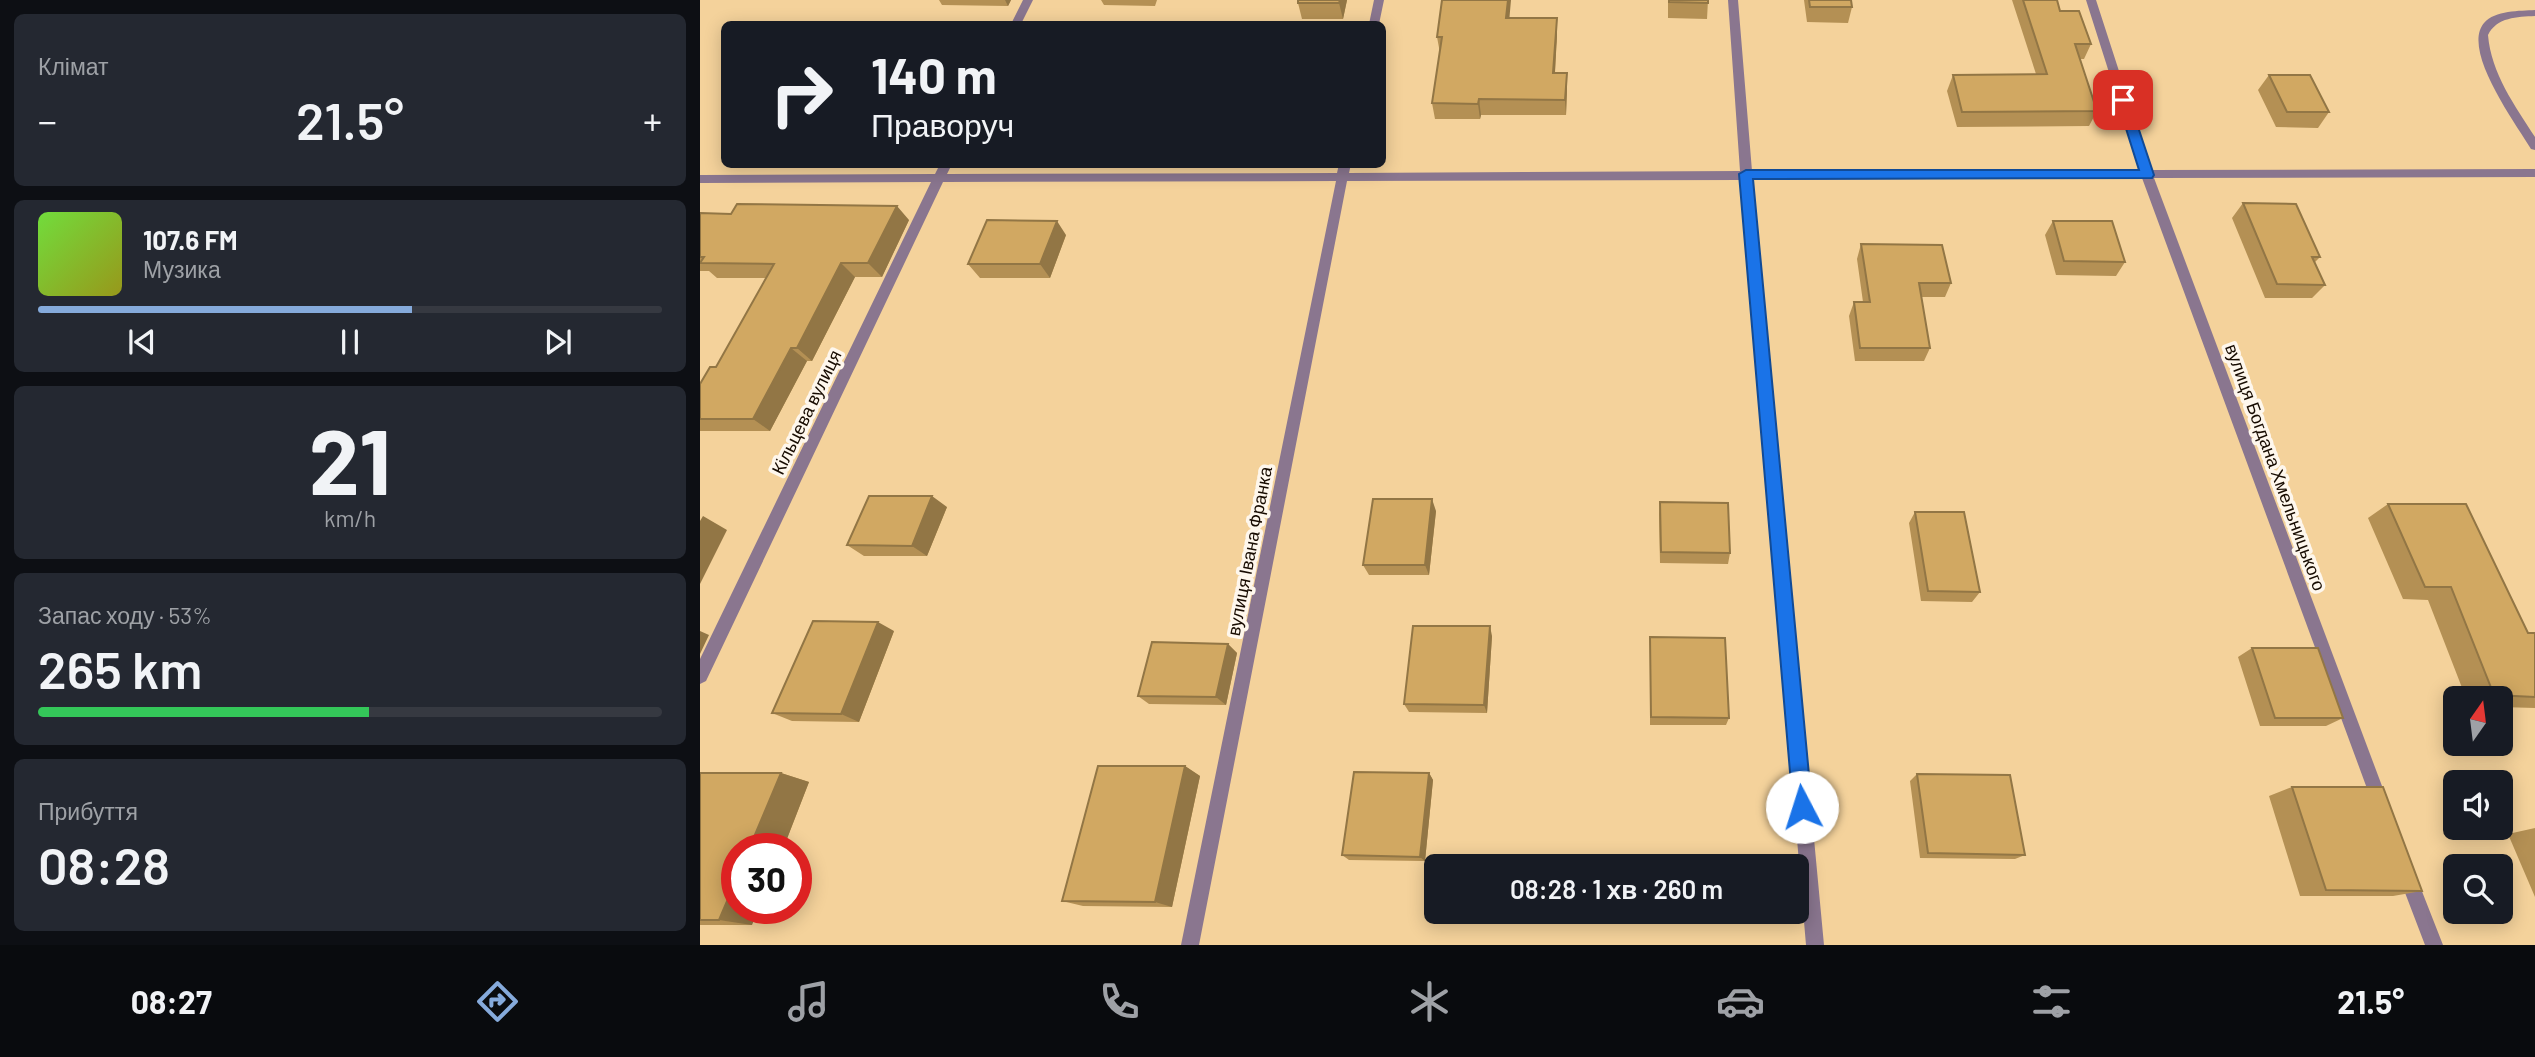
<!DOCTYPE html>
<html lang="uk">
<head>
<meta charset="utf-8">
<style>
  body { margin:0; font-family:Barlow,sans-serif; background:#242831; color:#f1f3f6; height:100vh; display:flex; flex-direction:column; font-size:26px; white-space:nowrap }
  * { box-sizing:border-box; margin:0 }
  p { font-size:23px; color:#9ea1a6 }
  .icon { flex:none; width:38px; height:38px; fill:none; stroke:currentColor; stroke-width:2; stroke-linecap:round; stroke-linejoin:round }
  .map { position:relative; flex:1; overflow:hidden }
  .drawer { display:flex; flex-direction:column; gap:14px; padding:14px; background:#0d0f14; width:700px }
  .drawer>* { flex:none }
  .hud { position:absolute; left:21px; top:21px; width:665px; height:147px; border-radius:10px; box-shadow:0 4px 18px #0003; background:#171b24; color:#f1f3f6; overflow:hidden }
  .needle { width:46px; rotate:14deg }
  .buttons { position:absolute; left:1743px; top:686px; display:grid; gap:14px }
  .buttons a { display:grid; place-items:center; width:70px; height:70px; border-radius:10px; background:#171b24; box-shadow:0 4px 18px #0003; font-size:35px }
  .speed { position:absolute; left:21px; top:833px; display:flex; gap:14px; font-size:35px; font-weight:700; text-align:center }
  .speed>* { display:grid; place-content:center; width:91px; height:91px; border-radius:50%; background:#171b24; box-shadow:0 4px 18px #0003; line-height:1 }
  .speed .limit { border:10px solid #d22; background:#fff; color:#111 }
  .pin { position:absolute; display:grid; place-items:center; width:60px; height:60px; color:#fff; margin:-30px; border-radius:14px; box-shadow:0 4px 10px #0006 }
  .me { position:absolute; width:77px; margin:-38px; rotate:355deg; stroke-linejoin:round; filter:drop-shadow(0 0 5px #0008) }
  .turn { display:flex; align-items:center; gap:24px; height:147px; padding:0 35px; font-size:32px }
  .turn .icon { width:91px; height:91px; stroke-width:2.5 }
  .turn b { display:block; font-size:49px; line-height:60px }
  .big { font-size:52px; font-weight:600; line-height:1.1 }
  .drawer .tile { flex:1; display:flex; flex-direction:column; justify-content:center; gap:10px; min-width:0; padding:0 24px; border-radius:10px; background:#242831 }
  .drawer .dial { align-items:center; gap:0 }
  .dial b { font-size:91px; line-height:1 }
  .song { display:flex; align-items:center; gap:21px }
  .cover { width:84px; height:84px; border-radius:10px; background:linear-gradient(135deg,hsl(100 70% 55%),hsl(60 70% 35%)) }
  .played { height:7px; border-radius:4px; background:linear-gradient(90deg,#85aadb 60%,#363941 60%) }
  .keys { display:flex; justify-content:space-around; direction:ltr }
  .heat { display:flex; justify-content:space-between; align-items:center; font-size:38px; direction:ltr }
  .charge { height:10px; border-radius:5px; background:linear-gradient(90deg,#34c759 53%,#363941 0) }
  .trip { position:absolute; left:724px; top:854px; width:385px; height:70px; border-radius:10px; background:#171b24; box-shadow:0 4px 18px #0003; font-weight:600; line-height:70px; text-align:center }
  .tabs { display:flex; height:112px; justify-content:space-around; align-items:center; background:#090b0e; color:#9ea1a6 }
  .tabs .icon { width:49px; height:49px }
  .tabs .selected { color:#85aadb }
  .tabs b { font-size:32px; color:#f1f3f6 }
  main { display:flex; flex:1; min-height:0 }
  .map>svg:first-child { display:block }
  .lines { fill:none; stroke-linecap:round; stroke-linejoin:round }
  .minor { fill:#8a768f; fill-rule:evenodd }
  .wall { fill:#b49054 }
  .shaded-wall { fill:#927645 }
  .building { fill:#d1a862; stroke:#927645; stroke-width:2 }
  .route { fill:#1a73e8; stroke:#114b97; stroke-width:2 }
  .labels { text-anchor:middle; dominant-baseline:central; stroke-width:7; stroke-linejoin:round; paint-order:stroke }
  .street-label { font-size:18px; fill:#170b00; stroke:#fef7ed }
</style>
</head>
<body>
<main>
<section class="drawer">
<div class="tile"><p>Клімат</p>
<div class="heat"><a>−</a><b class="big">21.5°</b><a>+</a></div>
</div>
<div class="tile">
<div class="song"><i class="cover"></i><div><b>107.6 FM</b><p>Музика</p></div></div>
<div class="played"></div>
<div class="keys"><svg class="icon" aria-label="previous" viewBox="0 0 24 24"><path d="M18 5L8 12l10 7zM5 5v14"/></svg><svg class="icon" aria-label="pause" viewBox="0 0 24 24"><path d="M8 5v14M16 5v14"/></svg><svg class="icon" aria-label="next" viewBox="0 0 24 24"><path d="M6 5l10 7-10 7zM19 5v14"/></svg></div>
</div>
<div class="tile dial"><b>21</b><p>km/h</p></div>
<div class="tile"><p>Запас ходу · 53%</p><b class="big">265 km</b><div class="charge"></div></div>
<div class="tile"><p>Прибуття</p><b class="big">08:28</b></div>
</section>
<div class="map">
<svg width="1835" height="945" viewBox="0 0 1835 945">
  <rect width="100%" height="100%" fill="#f4d29b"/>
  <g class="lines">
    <path class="minor" d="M323,0H333L321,24H311Z
      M674,0H684L679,24H669Z
      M1028,0H1038L1052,171L1440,170L1386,0H1396L1451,170L1835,169V177L1454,178L1688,802L1686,808L1680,810L1674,808L1672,802L1442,178L1052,180L1124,945H1106L1041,180L647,181L499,945H481L636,181L243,182L6,681L0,684V659L231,182L0,183V175L235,174L240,164H252L247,174L637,173L639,164H651L649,173L1040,171Z
      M1835,10V16C1817,17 1797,17 1788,35C1791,73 1815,106 1835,137V150L1831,149C1816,124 1761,50 1784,23C1795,10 1820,11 1835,10Z
      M1708,868L1714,871L1743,945H1725L1699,877L1702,871Z"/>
  </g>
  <path class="wall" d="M239,0H311L308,6L242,5Z
    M401,0H457L455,6L404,5Z
    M598,0H647L643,19H602L598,3Z
    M968,0H1008L1007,19L968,18Z
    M1104,0H1151L1152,7L1148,23L1107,22Z
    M1312,0H1357L1360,11L1391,44L1384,59H1380L1397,111L1389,126L1257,127L1247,91L1253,75L1336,74Z
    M810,18L857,34L855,73L867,88L866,115H781L780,119H735L732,103L740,53L737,37Z
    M1569,75L1629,112L1618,128L1576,127L1558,90Z
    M1543,203L1620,257L1615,262L1625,285L1612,298H1565L1532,218Z
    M0,213L209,220L182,277H155L112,361H107L70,431H0V384L16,367L66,278H17L9,271H0Z
    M1353,221L1425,262L1416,276L1356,275L1345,235Z
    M366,235L350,278H280L268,264Z
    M1161,244L1251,283L1245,297H1221L1230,348L1224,361H1155L1149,316L1154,302H1163L1157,259Z
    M960,502L1030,553L1028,564L960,563L959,514Z
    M1688,504L1828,633H1835V708L1801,707V698H1766L1728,600L1703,599L1668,518Z
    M247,507L227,556H164L147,545Z
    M736,511L729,575H669L663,565Z
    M1215,512L1280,592L1272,602L1221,601L1209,523Z
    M194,631L159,722L92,721L72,713Z
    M792,636L787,713L709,712L704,704Z
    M950,637L1029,718L1026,725H950Z
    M528,644L537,653L526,705L449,704L438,696Z
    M1552,648L1643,718L1626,726H1560L1538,657Z
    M485,766L500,776L472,907L383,906L362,901Z
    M0,773H81L109,782L83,849H37L52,925H0Z
    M729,773L733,780L725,861L649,860L642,855Z
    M1217,774L1325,855L1315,859L1220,858L1210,781Z
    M1592,787L1722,891L1693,896H1600L1569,796Z
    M1835,828V897L1808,834Z"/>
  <path class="shaded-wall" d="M305,0H311L308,6Z
    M640,0H647L643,19L639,3Z
    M808,0H811L808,34L806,18Z
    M857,18V34L854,88L853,73Z
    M867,73V88L866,115L865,100Z
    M779,99L781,115L780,119L778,104Z
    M197,206L209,220L182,277L168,263Z
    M357,221L366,235L350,278L340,264Z
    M141,263L155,277L112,361L97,348Z
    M91,348L107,361L70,431L53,419Z
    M232,496L247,507L227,556L212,546Z
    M732,499L736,511L729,575L725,565Z
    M3,516L27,530L0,584V521Z
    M178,622L194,631L159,722L141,714Z
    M790,626L792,636L787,713L784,705Z
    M0,631L9,635L0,654Z
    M528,644L537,653L526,705L516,697Z
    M485,766L500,776L472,907L455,902Z
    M81,773L109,782L83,849H49Z
    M729,773L733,780L725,861L720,857Z
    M37,878V908H59L52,925L19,920Z"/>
  <path class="building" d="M598,0H640L639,3H598Z
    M742,0H808L806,18H857L853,73H867L865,100L779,99L778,104L732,103L742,37H737Z
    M969,0H1008V3L969,2Z
    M1109,0H1151L1152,7H1110Z
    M1323,0H1357L1360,11H1379L1391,44H1375L1397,111L1262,112L1253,75L1347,74Z
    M1569,75H1610L1629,112H1587Z
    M1543,203L1596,204L1620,257H1612L1625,285L1577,284Z
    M37,204L197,206L168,263H141L97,348H91L53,419H0V384L10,367H16L74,264L0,263L4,257H0V213L31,214Z
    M287,220L357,221L340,264H268Z
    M1353,221H1412L1425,262L1364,261Z
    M1161,244L1242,245L1251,283H1219L1230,348H1160L1154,302H1170Z
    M169,496H232L212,546L147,545Z
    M673,499H732L725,565H663Z
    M960,502L1028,503L1030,553L961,552Z
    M1688,504H1766L1828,633H1835V697L1794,695L1751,587H1725Z
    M1215,512H1264L1280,592L1228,591Z
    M113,621L178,622L141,714L72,713Z
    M713,626H790L784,705L704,704Z
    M950,637L1025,638L1029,718L951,717Z
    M452,642L528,644L516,697L438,696Z
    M1552,648H1618L1643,718H1575Z
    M398,766H485L455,902L362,901Z
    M654,772L729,773L720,857L642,855Z
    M0,773H81L49,849H37V878L19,920H0Z
    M1217,774L1310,775L1325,855L1228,853Z
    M1592,787H1683L1722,891L1626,890Z"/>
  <path class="route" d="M1423,96L1429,100L1454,175L1452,178L1053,179L1112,807L1109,814L1102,817L1096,814L1093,807L1039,174L1046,170H1439L1417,100Z"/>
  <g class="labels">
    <g class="street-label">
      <text transform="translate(106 412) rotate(-64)">Кільцева вулиця</text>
      <text transform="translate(1576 467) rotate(70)">вулиця Богдана Хмельницького</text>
      <text transform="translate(549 551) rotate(-79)">вулиця Івана Франка</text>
    </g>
  </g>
</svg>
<div class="buttons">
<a><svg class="needle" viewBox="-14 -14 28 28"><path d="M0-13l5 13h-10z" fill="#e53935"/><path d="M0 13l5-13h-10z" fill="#9ea1a6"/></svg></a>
<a><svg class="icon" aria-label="sound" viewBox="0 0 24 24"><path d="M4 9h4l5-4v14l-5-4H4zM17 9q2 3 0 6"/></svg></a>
<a><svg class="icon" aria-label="search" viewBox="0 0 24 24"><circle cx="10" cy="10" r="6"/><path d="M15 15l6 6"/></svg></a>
</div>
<div class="speed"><div class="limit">30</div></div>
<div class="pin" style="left:1423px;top:100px;background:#d93025"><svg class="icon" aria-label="arrive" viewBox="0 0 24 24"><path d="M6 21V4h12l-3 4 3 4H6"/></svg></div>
<svg class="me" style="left:1102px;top:807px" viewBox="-20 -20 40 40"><circle r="19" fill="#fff"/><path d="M0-13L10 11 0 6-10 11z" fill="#1a73e8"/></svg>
<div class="trip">08:28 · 1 хв · 260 m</div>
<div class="hud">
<div class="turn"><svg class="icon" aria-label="right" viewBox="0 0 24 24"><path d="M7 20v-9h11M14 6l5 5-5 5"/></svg><div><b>140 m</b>Праворуч</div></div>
</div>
</div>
</main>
<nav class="tabs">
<b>08:27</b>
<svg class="icon selected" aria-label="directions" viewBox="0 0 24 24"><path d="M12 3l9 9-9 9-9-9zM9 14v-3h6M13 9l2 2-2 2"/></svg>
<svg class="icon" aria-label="music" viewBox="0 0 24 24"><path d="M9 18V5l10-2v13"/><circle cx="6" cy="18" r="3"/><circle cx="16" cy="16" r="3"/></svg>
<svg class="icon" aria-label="phone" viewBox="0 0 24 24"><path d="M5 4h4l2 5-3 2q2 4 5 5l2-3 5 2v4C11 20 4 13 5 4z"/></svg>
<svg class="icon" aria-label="climate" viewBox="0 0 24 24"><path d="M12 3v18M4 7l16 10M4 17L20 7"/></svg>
<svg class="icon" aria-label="car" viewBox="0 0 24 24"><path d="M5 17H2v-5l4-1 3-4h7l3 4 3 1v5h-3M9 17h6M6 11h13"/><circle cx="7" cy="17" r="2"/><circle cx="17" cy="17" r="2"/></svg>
<svg class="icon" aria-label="filters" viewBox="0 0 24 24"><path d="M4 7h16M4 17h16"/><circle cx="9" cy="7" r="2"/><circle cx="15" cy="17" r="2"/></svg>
<b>21.5°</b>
</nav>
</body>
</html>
